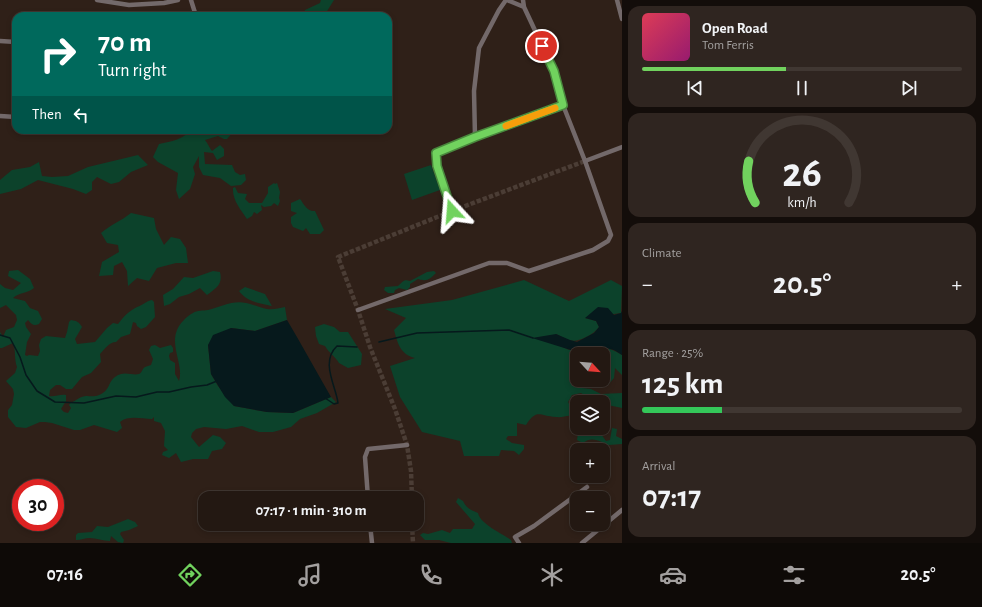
<!DOCTYPE html>
<html lang="en">
<head>
<meta charset="utf-8">
<style>
  body { margin:0; font-family:"Alegreya Sans",sans-serif; background:#2f2520; color:#f1f3f6; height:100vh; display:flex; flex-direction:column; font-size:15px; white-space:nowrap }
  * { box-sizing:border-box; margin:0 }
  p { font-size:13px; color:#a3a09f }
  .icon { flex:none; width:22px; height:22px; fill:none; stroke:currentColor; stroke-width:2; stroke-linecap:round; stroke-linejoin:round }
  .map { position:relative; flex:1; overflow:hidden }
  .side { display:flex; flex-direction:column; gap:6px; padding:6px; background:#130d0a; width:360px }
  .side>* { flex:none }
  .guide { position:absolute; left:12px; top:12px; width:380px; height:122px; border-radius:12px; box-shadow:0 2px 6px #0003,0 0 0 1px #403732; background:#00695c; color:#fff; overflow:hidden }
  .needle { width:26px; rotate:116deg }
  .buttons { position:absolute; left:570px; top:347px; display:grid; gap:8px }
  .buttons a { display:grid; place-items:center; width:40px; height:40px; border-radius:8px; background:#231812; box-shadow:0 2px 6px #0003,0 0 0 1px #403732; font-size:20px }
  .speed { position:absolute; left:12px; top:479px; display:flex; gap:8px; font-size:20px; font-weight:700; text-align:center }
  .speed>* { display:grid; place-content:center; width:52px; height:52px; border-radius:50%; background:#231812; box-shadow:0 2px 6px #0003,0 0 0 1px #403732; line-height:1 }
  .speed .limit { border:6px solid #d22; background:#fff; color:#111 }
  .pin { position:absolute; display:grid; place-items:center; width:34px; height:34px; color:#fff; margin:-17px; border:2px solid #fff; border-radius:50%; box-shadow:0 1px 4px #0007 }
  .me { position:absolute; width:44px; margin:-22px; rotate:341deg; stroke-linejoin:round; filter:drop-shadow(0 0 3px #0008) }
  .turn { display:flex; align-items:center; gap:14px; height:84px; padding:0 20px; font-size:18px }
  .turn .icon { width:52px; height:52px; stroke-width:2.5 }
  .turn b { display:block; font-size:28px; line-height:34px }
  .then { display:flex; align-items:center; height:38px; padding:0 20px; background:#0003; gap:8px; font-size:15px }
  .big { font-size:30px; font-weight:700; line-height:1.1 }
  .side .card { flex:1; display:flex; flex-direction:column; justify-content:center; gap:6px; min-width:0; padding:0 14px; border-radius:12px; background:#2f2520 }
  .side .dial { align-items:center; gap:0 }
  .dial svg { height:104px; overflow:visible; fill:none; stroke:#403732; stroke-width:7; stroke-linecap:round; text-anchor:middle }
  .dial text { fill:#f1f3f6; stroke:none }
  .song { display:flex; align-items:center; gap:12px }
  .cover { width:48px; height:48px; border-radius:6px; background:linear-gradient(135deg,hsl(350 70% 55%),hsl(320 70% 35%)) }
  .played { height:4px; border-radius:2px; background:linear-gradient(90deg,#71d25e 45%,#403732 45%) }
  .keys { display:flex; justify-content:space-around; direction:ltr }
  .heat { display:flex; justify-content:space-between; align-items:center; font-size:22px; direction:ltr }
  .charge { height:6px; border-radius:3px; background:linear-gradient(90deg,#34c759 25%,#403732 0) }
  .trip { position:absolute; left:198px; top:491px; width:226px; height:40px; border-radius:12px; background:#231812; box-shadow:0 2px 6px #0003,0 0 0 1px #403732; font-weight:700; line-height:40px; text-align:center }
  .tab-bar { display:flex; height:64px; justify-content:space-around; align-items:center; background:#0e0a07; color:#a3a09f }
  .tab-bar .icon { width:28px; height:28px }
  .tab-bar .active { color:#71d25e }
  .tab-bar b { font-size:18px; color:#f1f3f6 }
  main { display:flex; flex:1; min-height:0 }
  .map>svg:first-child { display:block }
  .green { fill:#0c422b }
  .water { fill:#06191c }
  .lines { fill:none; stroke-linecap:round; stroke-linejoin:round }
  .stream { stroke:#06191c; stroke-width:1.5 }
  .street-tunnel { stroke:#4b3d35; stroke-width:4.5; stroke-dasharray:4.5 2; stroke-linecap:butt }
  .street { stroke:#73696a; stroke-width:4.5 }
  .route-casing { stroke:#49883d; stroke-width:10 }
  .route { stroke:#71d25e; stroke-width:7 }
  .slow { stroke:#f59e0b; stroke-width:7 }
</style>
</head>
<body>
<main>
<div class="map">
<svg width="622" height="543" viewBox="0 0 622 543">
  <rect width="100%" height="100%" fill="#2f2018"/>
  <path class="green" d="M321,0H334L324,16H303L305,10L320,3Z
    M191,130H235L227,139H224L218,136L205,140C208,144 209,147 212,151L220,145L224,149V156L217,160L213,153L204,152L205,164L232,165L235,172L240,175L245,174L246,180L241,185L231,186L220,178L203,175L199,167V156L193,167L195,174L190,189L179,199L176,190L178,173L158,162L153,157L159,144C172,141 182,140 191,130Z
    M138,155L148,165L131,172L119,182L111,184L97,177L92,182V190L86,194L73,189L38,180L21,189L0,194V180L12,170L30,167L39,162L42,176L52,177L68,176L88,167Z
    M431,165L440,190L412,200L404,174Z
    M274,183L275,184L277,183L280,192L279,198L280,201L278,206L274,203L271,206L264,207L261,205L262,210L257,214L254,212L252,216L247,219C241,210 232,200 233,188L235,187L238,193L247,194L245,199L249,203H262L268,193V187Z
    M300,199C304,204 307,212 315,211L324,230L320,234H310L306,228L303,231L293,227L291,223V217L297,213L291,211V203Z
    M131,213L154,218L156,229L164,245L171,237L180,239L186,248L188,263H176L157,268L149,281L137,278L128,286L127,271L122,262L114,266L113,275L99,276L102,262L119,252L118,245L107,243L101,233C110,225 121,221 131,213Z
    M18,270L30,279L34,288C26,294 20,292 13,298L25,301L30,308L38,311L42,319L39,324C34,326 32,325 28,320L25,323L26,327L31,334L27,342L25,355L27,356L29,355L38,356L40,351L39,345L41,339L46,336L65,338L67,332L69,322L71,320C77,321 79,322 82,327L75,339L77,344L95,342L107,328L113,323L118,324C125,315 128,312 137,307C143,305 146,301 152,300L154,302L155,317L146,327L141,329L137,326L136,323L133,322L130,334L121,337L116,342C109,342 105,349 100,354L101,362L91,373L82,377L72,389H66L60,385H56L50,390L49,396C55,397 60,394 66,395V401L61,409L64,412L68,413L71,408L69,405C71,402 73,402 76,400C88,392 89,399 99,395C110,391 108,382 115,377C124,370 132,376 139,374C142,373 142,369 145,367C147,366 149,366 151,365L153,359L149,350L151,346L155,345L160,348L171,345L173,348V352L170,353L169,356L170,360L175,363V374L179,381C184,366 170,347 177,330C179,324 187,316 193,313C197,310 203,311 208,310C220,307 233,300 246,303C253,304 260,308 267,309C273,310 279,308 285,307L287,320L255,331L231,328L208,345L211,374L218,386L234,406L267,412L293,413L331,397L336,402L317,413L300,419L291,427L273,432H259L242,426L226,429L204,427L196,429L192,433L191,437L199,447L213,435L220,437L226,443L222,449L212,451L208,459H193L181,462L176,453L169,458L162,455L163,452L168,450L164,446L165,431L161,423L154,421V417L152,419C141,419 129,415 120,422L122,428L117,432L94,425L80,430H74L52,423L45,422H40L26,428L16,427L8,417V410L12,405L14,394L13,389L6,381L15,373L17,367C14,359 16,350 13,343L2,348H0V332L3,337L6,330L14,327L17,320L16,315L6,305L0,308V284L5,288L13,290L21,283L8,276L9,271Z
    M213,271L220,272C223,285 216,288 207,295L200,288L189,294L179,297L170,304L164,306L163,295L173,289L184,277L193,278Z
    M434,271L436,273C430,279 427,282 418,279L410,284V287L407,290L399,288L395,290L394,293H388L384,290L385,287L398,286C403,282 403,279 410,281L427,272Z
    M524,280L569,301L611,280L622,286L621,313L585,318L596,321L599,327C595,332 592,334 586,337C572,344 569,340 556,334L557,345C563,347 570,351 575,351C596,351 602,342 622,355V375L615,368L614,378L607,386L595,383L591,380H603V354H577V380H584L582,388L591,389L601,394L622,393V408L603,404V402H596L581,393L572,395L568,402L573,410L577,412V418C568,413 565,418 556,417C539,416 537,408 526,425L517,423V436H508L506,439L512,443L524,445V449L519,455L514,451L501,450L499,456H464L460,441L422,432L400,397L390,366L415,358C400,354 398,344 394,330L406,318L385,309L452,300Z
    M245,287L265,294L272,306C259,303 247,302 239,291Z
    M324,324L334,327L340,332H348L362,354L361,365L348,368L339,363C335,356 329,353 325,346L319,344L316,336L315,327Z
    M606,421L608,426L601,434L606,441L610,440L612,428L617,429L616,436L622,439V444L609,445L605,449L602,442C595,439 589,438 583,443L577,440L578,433L580,429C588,431 590,428 597,428C599,428 601,429 603,428V422Z
    M458,498L463,501C466,508 471,510 478,513C481,525 502,533 511,540L512,543H451L439,540H425L420,535L423,533L428,534L442,530L450,533L453,529H472L475,524L456,502Z
    M128,519L135,522L138,526L129,530L121,532L120,534L124,540L123,543L118,542L111,536L110,541C103,541 96,538 90,538C85,538 81,540 76,540V535L78,533L92,532L97,526L108,527Z"/>
  <path class="water" d="M598,307L608,308L614,315L621,313L622,311V355L614,350L602,347L574,351L532,338L556,334L570,340L577,342L594,333L599,327L596,321L585,318Z
    M287,320C302,345 316,371 331,397L293,413L267,412L234,406L225,397L211,374L208,345L213,335L231,328L255,331Z"/>
  <g class="lines">
    <path class="stream" d="M0,335L10,338L20,357L26,375L37,391L55,402L84,403L116,396L136,397L157,392H169L191,387L207,385L217,381
      M379,342L417,333L509,330L533,338
      M325,398L334,404L338,403C336,386 320,362 337,346L357,347"/>
    <path class="street-tunnel" d="M412,498L411,471L407,445L395,409L370,347L358,310L338,257L452,211L585,161
      M412,524L413,543"/>
    <path class="street" d="M97,0L129,5L164,3L178,0
      M191,0L196,16
      M507,0L524,7
      M523,0L524,7L554,71L563,105L585,161L622,147
      M617,0L622,19
      M0,41L16,42
      M0,116L16,117
      M475,137L474,91L479,48L499,10L506,0
      M452,211L437,166L436,153L475,137L563,105
      M358,310L489,263H507L529,271L593,250L608,241L611,235L585,161
      M368,498L365,457L368,449L407,445
      M370,524L372,543
      M519,543L515,537L534,526L587,487
      M582,543L622,510"/>
  </g>
  <g class="lines">
    <defs>
      <path id="route" d="M452,211L437,166L436,153L475,137L563,105L554,71L542,46"/>
    </defs>
    <use href="#route" class="route-casing"/>
    <use href="#route" class="route"/>
    <path class="slow" d="M506,126L555,108"/>
  </g>
</svg>
<div class="buttons">
<a><svg class="needle" viewBox="-14 -14 28 28"><path d="M0-13l5 13h-10z" fill="#e53935"/><path d="M0 13l5-13h-10z" fill="#a3a09f"/></svg></a>
<a><svg class="icon" aria-label="layers" viewBox="0 0 24 24"><path d="M12 4l9 5-9 5-9-5zM3 14l9 5 9-5"/></svg></a>
<a>+</a>
<a>−</a>
</div>
<div class="speed"><div class="limit">30</div></div>
<div class="pin" style="left:542px;top:46px;background:#d93025"><svg class="icon" aria-label="arrive" viewBox="0 0 24 24"><path d="M6 21V4h12l-3 4 3 4H6"/></svg></div>
<svg class="me" style="left:452px;top:211px" viewBox="-20 -20 40 40"><path d="M0-17L14 15 0 8-14 15z" fill="#71d25e" stroke="#fff" stroke-width="4"/></svg>
<div class="trip">07:17 · 1 min · 310 m</div>
<div class="guide">
<div class="turn"><svg class="icon" aria-label="right" viewBox="0 0 24 24"><path d="M7 20v-9h11M14 6l5 5-5 5"/></svg><div><b>70 m</b>Turn right</div></div>
<div class="then">Then<svg class="icon" aria-label="left" viewBox="0 0 24 24"><path d="M17 20v-9H6M10 6l-5 5 5 5"/></svg></div>
</div>
</div>
<section class="side">
<div class="card">
<div class="song"><i class="cover"></i><div><b>Open Road</b><p>Tom Ferris</p></div></div>
<div class="played"></div>
<div class="keys"><svg class="icon" aria-label="previous" viewBox="0 0 24 24"><path d="M18 5L8 12l10 7zM5 5v14"/></svg><svg class="icon" aria-label="pause" viewBox="0 0 24 24"><path d="M8 5v14M16 5v14"/></svg><svg class="icon" aria-label="next" viewBox="0 0 24 24"><path d="M6 5l10 7-10 7zM19 5v14"/></svg></div>
</div>
<div class="card dial"><svg viewBox="0 0 100 80">
<path d="M14 69A42 42 0 1 1 86 69"/>
<path d="M14 69A42 42 0 0 1 9 37" stroke="#71d25e"/>
<text x="50" y="56" font-size="32" font-weight="700">26</text>
<text x="50" y="72" font-size="11">km/h</text>
</svg></div>
<div class="card"><p>Climate</p>
<div class="heat"><a>−</a><b class="big">20.5°</b><a>+</a></div>
</div>
<div class="card"><p>Range · 25%</p><b class="big">125 km</b><div class="charge"></div></div>
<div class="card"><p>Arrival</p><b class="big">07:17</b></div>
</section>
</main>
<nav class="tab-bar">
<b>07:16</b>
<svg class="icon active" aria-label="directions" viewBox="0 0 24 24"><path d="M12 3l9 9-9 9-9-9zM9 14v-3h6M13 9l2 2-2 2"/></svg>
<svg class="icon" aria-label="music" viewBox="0 0 24 24"><path d="M9 18V5l10-2v13"/><circle cx="6" cy="18" r="3"/><circle cx="16" cy="16" r="3"/></svg>
<svg class="icon" aria-label="phone" viewBox="0 0 24 24"><path d="M5 4h4l2 5-3 2q2 4 5 5l2-3 5 2v4C11 20 4 13 5 4z"/></svg>
<svg class="icon" aria-label="climate" viewBox="0 0 24 24"><path d="M12 3v18M4 7l16 10M4 17L20 7"/></svg>
<svg class="icon" aria-label="car" viewBox="0 0 24 24"><path d="M5 17H2v-5l4-1 3-4h7l3 4 3 1v5h-3M9 17h6M6 11h13"/><circle cx="7" cy="17" r="2"/><circle cx="17" cy="17" r="2"/></svg>
<svg class="icon" aria-label="filters" viewBox="0 0 24 24"><path d="M4 7h16M4 17h16"/><circle cx="9" cy="7" r="2"/><circle cx="15" cy="17" r="2"/></svg>
<b>20.5°</b>
</nav>
</body>
</html>
